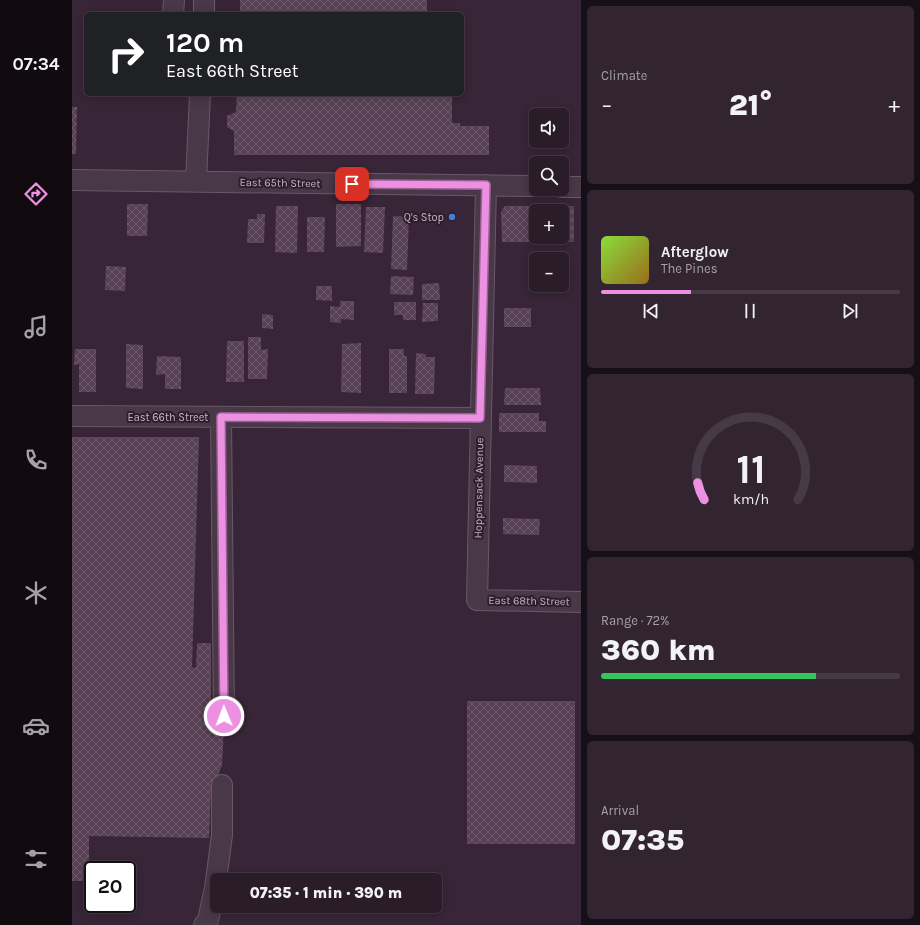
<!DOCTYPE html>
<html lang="en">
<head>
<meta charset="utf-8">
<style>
  body { margin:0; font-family:Karla,sans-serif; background:#322531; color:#f1f3f6; height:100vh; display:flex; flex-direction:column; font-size:15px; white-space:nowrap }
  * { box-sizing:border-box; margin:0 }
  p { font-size:13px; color:#a5a1a8 }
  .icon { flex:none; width:22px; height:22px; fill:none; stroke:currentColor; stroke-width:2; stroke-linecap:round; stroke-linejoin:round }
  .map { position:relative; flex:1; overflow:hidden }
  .sheet { display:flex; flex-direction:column; gap:6px; padding:6px; background:#170f17; width:339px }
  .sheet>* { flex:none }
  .top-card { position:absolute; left:12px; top:12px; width:380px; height:84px; border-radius:6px; box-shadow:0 2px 10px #0003,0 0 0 1px #463a46; background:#202124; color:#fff; overflow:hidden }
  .fabs { position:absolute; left:457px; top:108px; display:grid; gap:8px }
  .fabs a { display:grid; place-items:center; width:40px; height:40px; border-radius:6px; background:#2a1c29; box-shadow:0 2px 10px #0003,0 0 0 1px #463a46; font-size:20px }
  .speed { position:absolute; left:12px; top:861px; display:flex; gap:8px; font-size:20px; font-weight:700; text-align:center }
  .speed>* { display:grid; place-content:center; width:52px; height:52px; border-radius:50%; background:#2a1c29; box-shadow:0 2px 10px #0003,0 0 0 1px #463a46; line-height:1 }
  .speed .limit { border:2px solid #111; border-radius:6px; background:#fff; color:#111 }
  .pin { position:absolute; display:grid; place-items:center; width:34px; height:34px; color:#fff; margin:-17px; border-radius:8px; box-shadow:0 2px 6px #0006 }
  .me { position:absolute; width:44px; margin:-22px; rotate:359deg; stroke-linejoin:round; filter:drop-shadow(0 0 3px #0008) }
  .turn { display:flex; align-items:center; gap:14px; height:84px; padding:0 16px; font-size:18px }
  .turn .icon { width:52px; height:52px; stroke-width:2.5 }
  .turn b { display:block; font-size:28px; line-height:34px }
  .big { font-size:30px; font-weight:800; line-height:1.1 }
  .sheet .card { flex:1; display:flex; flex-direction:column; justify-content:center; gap:6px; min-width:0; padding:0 14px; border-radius:6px; background:#322531 }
  .sheet .dial { align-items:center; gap:0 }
  .dial svg { height:104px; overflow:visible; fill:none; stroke:#463a46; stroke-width:7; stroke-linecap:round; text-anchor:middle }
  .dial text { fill:#f1f3f6; stroke:none }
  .song { display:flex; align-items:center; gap:12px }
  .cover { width:48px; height:48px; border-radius:6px; background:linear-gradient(135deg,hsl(90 70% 55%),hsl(40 70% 35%)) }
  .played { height:4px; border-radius:2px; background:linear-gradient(90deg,#ec91e1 30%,#463a46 30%) }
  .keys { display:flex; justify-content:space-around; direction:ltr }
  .heat { display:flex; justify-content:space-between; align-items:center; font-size:22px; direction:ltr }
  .charge { height:6px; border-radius:3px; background:linear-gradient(90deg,#34c759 72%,#463a46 0) }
  .trip { position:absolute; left:138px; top:873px; width:232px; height:40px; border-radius:6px; background:#2a1c29; box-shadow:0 2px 10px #0003,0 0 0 1px #463a46; font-weight:800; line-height:40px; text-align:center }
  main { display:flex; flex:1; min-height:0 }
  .dock { display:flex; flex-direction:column; width:72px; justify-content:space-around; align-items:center; background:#110b10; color:#a5a1a8 }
  .dock .icon { width:28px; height:28px }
  .dock .active { color:#ec91e1 }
  .dock b { font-size:18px; color:#f1f3f6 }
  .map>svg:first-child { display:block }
  .building { fill:url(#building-cross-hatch); fill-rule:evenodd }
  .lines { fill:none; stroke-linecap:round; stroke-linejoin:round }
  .minor-casing { stroke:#6a5867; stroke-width:22 }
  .minor { stroke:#493847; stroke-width:20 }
  .route-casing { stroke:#995e92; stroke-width:10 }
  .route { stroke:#ec91e1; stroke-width:7 }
  .shop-dot { fill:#3f7fe0; stroke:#2e1d2c; stroke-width:1.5 }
  .labels { text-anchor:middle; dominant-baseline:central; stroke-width:4; stroke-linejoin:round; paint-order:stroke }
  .street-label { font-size:11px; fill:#c5b3c2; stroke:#2e1d2c }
  .poi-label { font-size:11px; fill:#c5b3c2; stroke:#2e1d2c; text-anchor:end }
</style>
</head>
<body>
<main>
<nav class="dock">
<b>07:34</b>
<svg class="icon active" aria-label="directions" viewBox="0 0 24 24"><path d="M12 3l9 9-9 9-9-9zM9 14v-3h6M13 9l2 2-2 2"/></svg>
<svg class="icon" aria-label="music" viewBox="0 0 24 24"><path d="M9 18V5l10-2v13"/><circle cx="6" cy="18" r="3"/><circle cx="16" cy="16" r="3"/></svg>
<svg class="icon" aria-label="phone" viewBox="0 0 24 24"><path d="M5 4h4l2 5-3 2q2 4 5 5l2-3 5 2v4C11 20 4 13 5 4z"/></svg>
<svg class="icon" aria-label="climate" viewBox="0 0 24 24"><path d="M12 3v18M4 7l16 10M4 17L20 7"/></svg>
<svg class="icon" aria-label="car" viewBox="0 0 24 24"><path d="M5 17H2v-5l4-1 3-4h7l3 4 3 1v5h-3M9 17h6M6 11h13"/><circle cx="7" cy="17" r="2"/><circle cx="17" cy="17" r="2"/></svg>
<svg class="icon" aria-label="filters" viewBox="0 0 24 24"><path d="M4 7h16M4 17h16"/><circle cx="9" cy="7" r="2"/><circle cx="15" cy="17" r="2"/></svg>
</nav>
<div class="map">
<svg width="509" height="925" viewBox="0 0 509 925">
  <defs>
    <pattern id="building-cross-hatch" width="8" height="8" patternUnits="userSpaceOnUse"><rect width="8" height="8" fill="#584155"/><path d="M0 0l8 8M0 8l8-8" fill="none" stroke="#6e5a6c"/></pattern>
  </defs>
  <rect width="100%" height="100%" fill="#382537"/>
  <path class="building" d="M168,0H355V14H168Z
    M165,94H349L348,96H380V123H388V126H417V155H162V131L155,127V116L164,112Z
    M0,107H5L4,154H0Z
    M55,204H76L75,236H55Z
    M264,204H289V246L264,247Z
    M204,206H226L225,253L203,252Z
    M433,206H502V242H430L429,212ZM464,211H490V237H464Z
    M294,207H313L311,253L292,252Z
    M185,214H193L192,243H175L176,219H185Z
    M321,216L337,217L335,270L319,269Z
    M235,217H253L252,252H235Z
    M34,266L54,267L53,291L33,290Z
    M319,276L342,277L341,295L318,294Z
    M367,283L368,300H350V284Z
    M244,286H260V301L244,300Z
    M268,301H282V320L269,319V323L258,322V306L268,307Z
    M322,302H344V320H331V315H322Z
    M351,303H366V321L350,322Z
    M432,308H459V327H432Z
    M190,314L201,315V329L190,328Z
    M176,337H189V350L196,349L195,379H176Z
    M155,341H172V382H154Z
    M289,343V393L269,392L270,344Z
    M54,344L71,345V389L54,388Z
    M3,349H24V392H7V364L2,365Z
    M317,349H332V356H335V393H317Z
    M344,353L354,354V357H363L362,394H343Z
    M85,356L109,357V389H93V374L84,375Z
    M433,388H468L469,405H432Z
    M427,413H467V421H474V432H427Z
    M0,437H127L120,667L124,668L125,643H139V728L152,727L150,766L139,790L137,838L17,836V881H0Z
    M432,465L465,466V483L432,482Z
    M431,518L468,519L467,535L431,534Z
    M395,701H503V844H395Z"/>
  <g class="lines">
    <defs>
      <path id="minor" d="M101,14L102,0
        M132,14V0
        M0,180L464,186
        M124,181L128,94
        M414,185L405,600L509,602
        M490,187H509
        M0,416L408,418
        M149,417L152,716
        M132,925L136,920L143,888L150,835V785"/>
    </defs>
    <use href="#minor" class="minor-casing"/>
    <use href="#minor" class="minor"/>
  </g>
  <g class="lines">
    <defs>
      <path id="route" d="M152,716L149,417L408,418L414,185L280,184"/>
    </defs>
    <use href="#route" class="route-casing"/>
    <use href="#route" class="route"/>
  </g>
  <circle class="shop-dot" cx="380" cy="217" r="4"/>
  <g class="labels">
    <g class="street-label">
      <text transform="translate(208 183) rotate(1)">East 65th Street</text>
      <text x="96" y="417">East 66th Street</text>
      <text transform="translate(407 488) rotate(-89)">Hoppensack Avenue</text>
      <text transform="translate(457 601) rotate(1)">East 68th Street</text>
    </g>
    <g class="poi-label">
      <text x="372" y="217">Q's Stop</text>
    </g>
  </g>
</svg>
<div class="fabs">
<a><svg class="icon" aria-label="sound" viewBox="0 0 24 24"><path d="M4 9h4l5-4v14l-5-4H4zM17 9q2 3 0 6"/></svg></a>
<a><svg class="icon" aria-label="search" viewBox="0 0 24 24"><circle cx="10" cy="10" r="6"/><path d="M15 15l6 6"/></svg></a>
<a>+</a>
<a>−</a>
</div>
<div class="speed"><div class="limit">20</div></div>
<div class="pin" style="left:280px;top:184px;background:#d93025"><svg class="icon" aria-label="arrive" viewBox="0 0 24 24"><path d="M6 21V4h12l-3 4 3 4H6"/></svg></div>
<svg class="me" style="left:152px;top:716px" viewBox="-20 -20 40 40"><circle r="17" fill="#ec91e1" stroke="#fff" stroke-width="3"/><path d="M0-11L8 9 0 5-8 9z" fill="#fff"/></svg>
<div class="trip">07:35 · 1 min · 390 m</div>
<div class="top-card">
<div class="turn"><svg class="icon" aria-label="right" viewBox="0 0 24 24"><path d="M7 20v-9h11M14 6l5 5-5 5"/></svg><div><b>120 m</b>East 66th Street</div></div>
</div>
</div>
<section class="sheet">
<div class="card"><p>Climate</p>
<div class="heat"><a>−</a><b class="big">21°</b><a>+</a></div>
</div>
<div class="card">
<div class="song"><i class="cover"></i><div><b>Afterglow</b><p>The Pines</p></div></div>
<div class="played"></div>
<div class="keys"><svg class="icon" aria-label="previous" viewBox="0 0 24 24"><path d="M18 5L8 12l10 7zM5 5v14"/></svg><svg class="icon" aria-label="pause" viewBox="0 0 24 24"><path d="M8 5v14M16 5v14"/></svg><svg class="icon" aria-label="next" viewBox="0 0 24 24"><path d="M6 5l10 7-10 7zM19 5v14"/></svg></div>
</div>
<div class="card dial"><svg viewBox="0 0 100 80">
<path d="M14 69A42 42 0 1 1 86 69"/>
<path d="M14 69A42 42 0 0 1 9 56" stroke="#ec91e1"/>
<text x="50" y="56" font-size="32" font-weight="700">11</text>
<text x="50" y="72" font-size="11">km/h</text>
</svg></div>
<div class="card"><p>Range · 72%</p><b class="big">360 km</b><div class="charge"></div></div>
<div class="card"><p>Arrival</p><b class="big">07:35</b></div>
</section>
</main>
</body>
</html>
